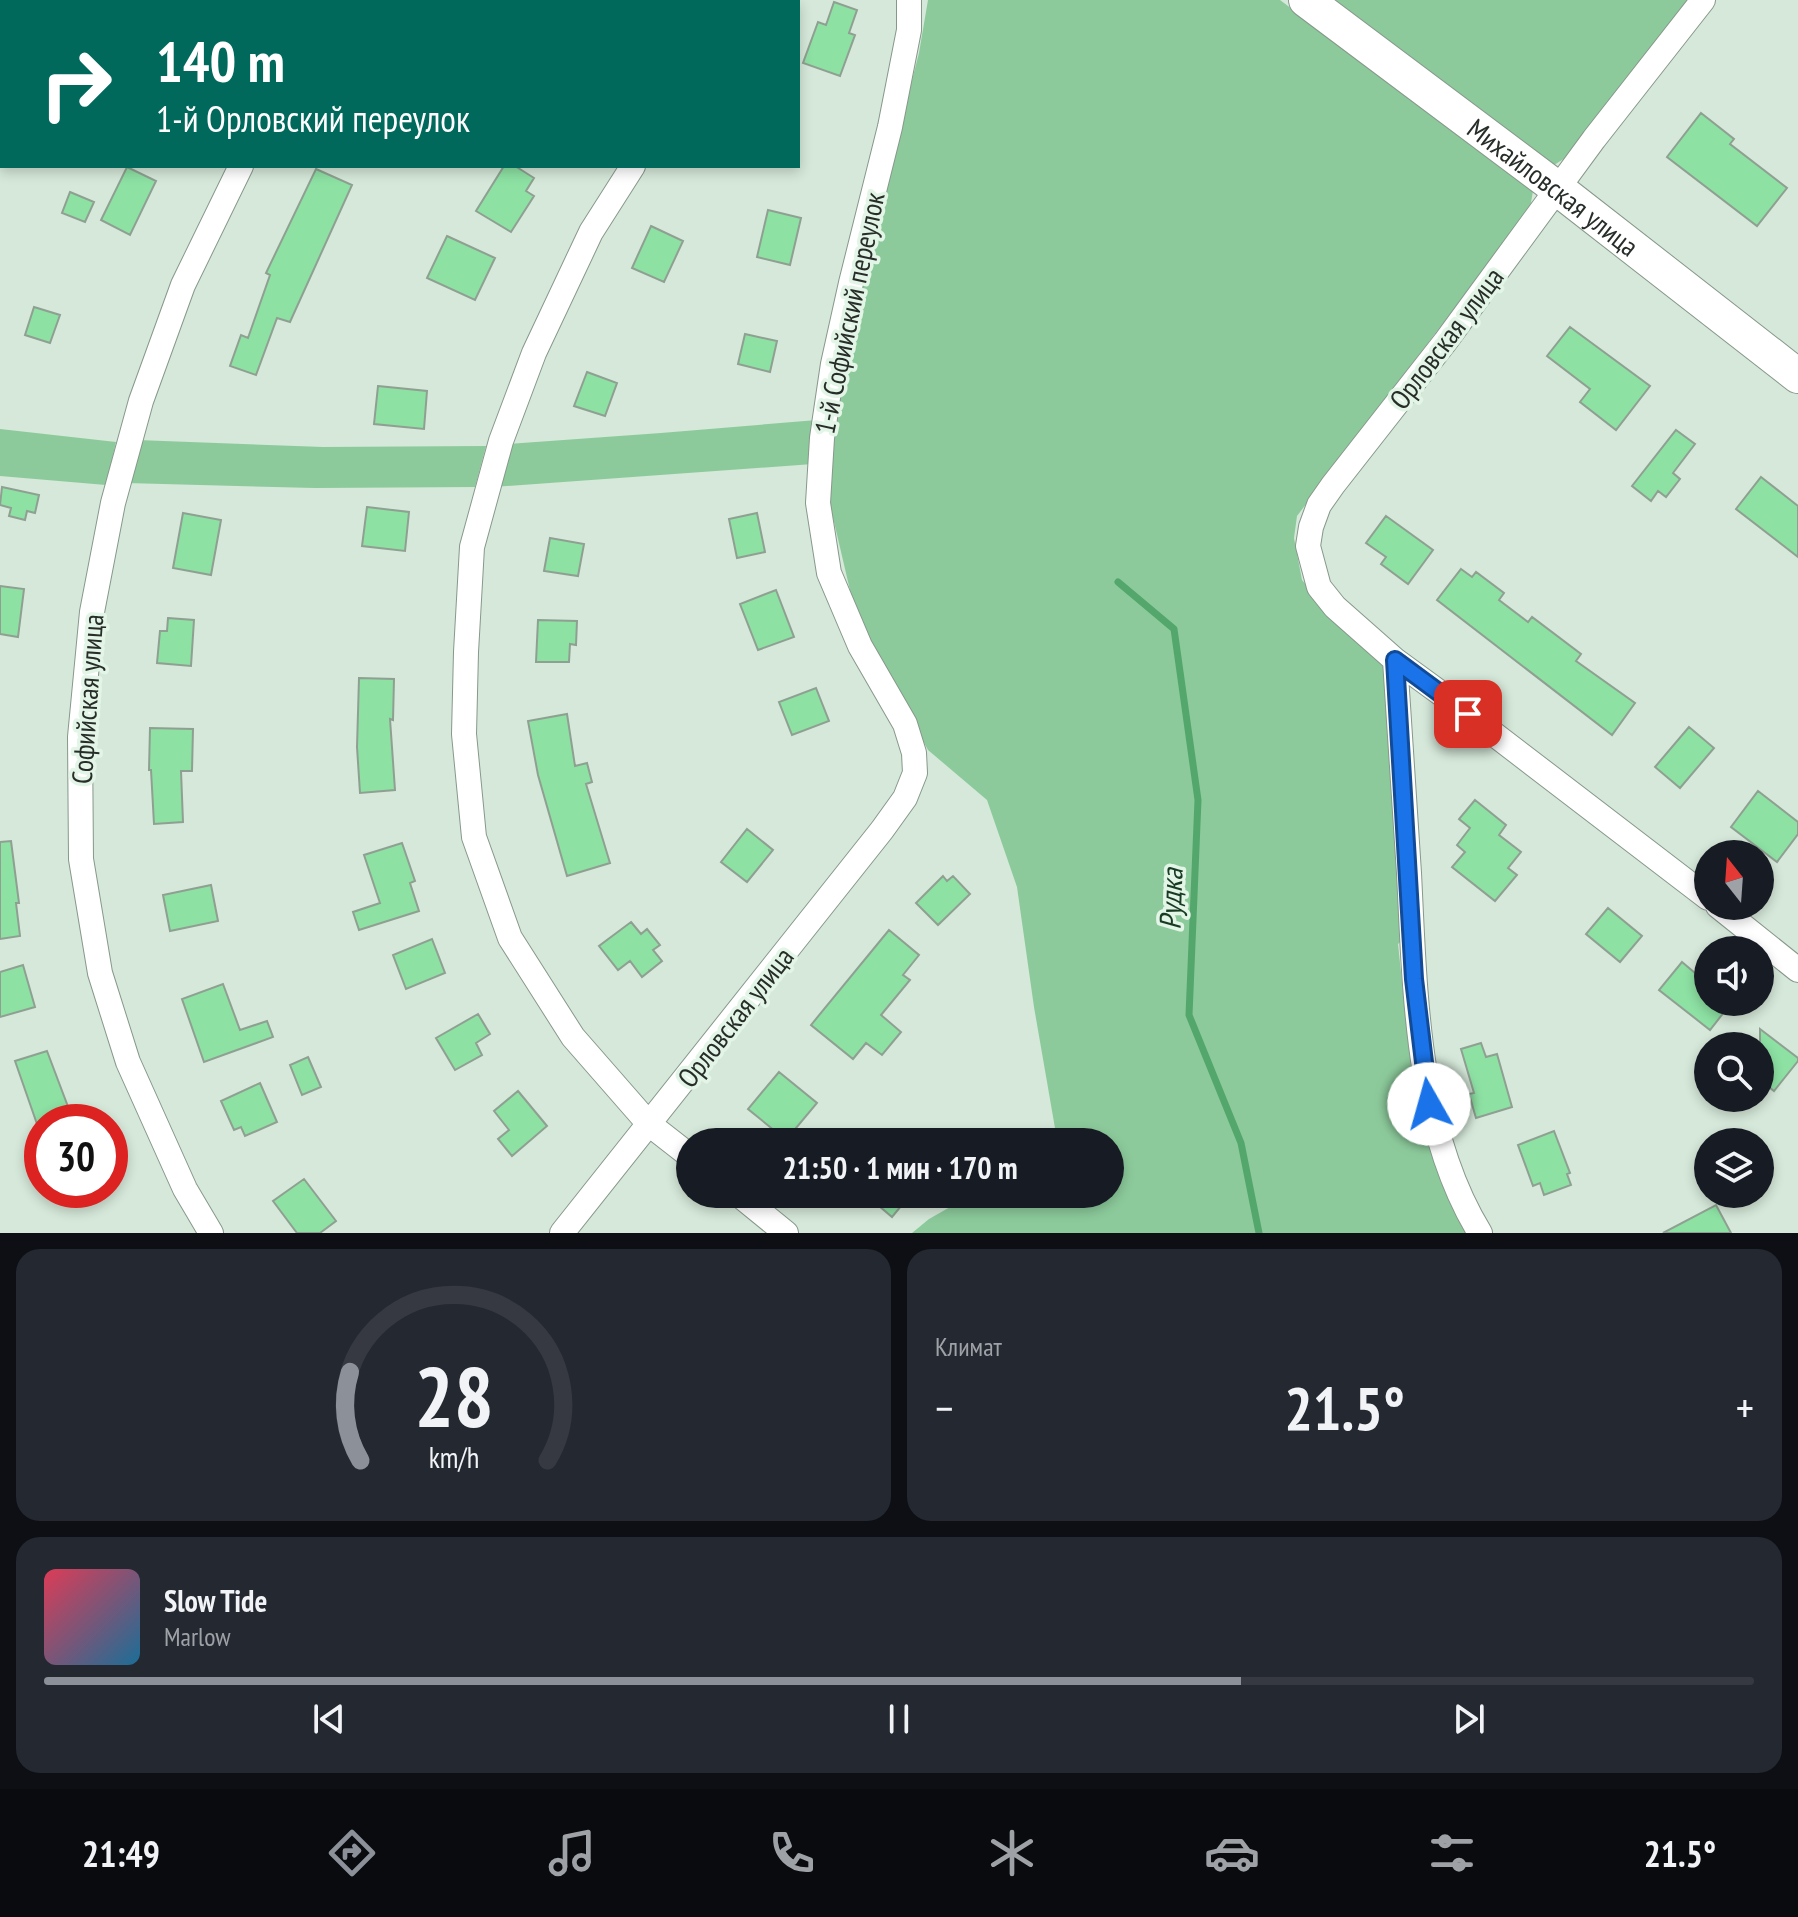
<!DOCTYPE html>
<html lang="ru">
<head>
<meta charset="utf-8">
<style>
  body { margin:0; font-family:"PT Sans Narrow",sans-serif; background:#242831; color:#f1f3f6; height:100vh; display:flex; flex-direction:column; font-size:30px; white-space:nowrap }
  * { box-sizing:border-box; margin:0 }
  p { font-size:26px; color:#9ea1a6 }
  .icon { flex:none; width:44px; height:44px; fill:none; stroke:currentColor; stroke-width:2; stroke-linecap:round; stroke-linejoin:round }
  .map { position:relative; height:1233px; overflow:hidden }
  .details { display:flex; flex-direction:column; gap:16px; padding:16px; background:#0d0f14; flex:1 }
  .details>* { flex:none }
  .guide { position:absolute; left:0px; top:0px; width:800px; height:168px; box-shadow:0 4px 12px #0003; background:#00695c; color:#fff; overflow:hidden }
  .needle { width:52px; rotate:343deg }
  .controls { position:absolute; left:1694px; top:840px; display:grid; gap:16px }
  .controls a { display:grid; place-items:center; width:80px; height:80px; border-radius:50%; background:#171b24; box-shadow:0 4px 12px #0003; font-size:40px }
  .speed { position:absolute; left:24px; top:1104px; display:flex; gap:16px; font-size:40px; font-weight:700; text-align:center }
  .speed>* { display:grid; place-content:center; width:104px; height:104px; border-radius:50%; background:#171b24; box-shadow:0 4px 12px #0003; line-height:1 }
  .speed .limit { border:12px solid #d22; background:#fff; color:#111 }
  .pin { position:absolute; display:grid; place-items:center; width:68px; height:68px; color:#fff; margin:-34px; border-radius:16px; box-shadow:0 4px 12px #0006 }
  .me { position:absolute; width:88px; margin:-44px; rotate:353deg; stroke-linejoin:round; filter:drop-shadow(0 0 6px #0008) }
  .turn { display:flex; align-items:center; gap:28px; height:168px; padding:0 24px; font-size:36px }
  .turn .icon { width:104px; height:104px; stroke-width:2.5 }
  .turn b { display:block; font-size:56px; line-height:68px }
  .big { font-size:60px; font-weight:700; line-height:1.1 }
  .details .widget { flex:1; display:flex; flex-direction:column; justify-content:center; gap:12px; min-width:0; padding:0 28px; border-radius:24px; background:#242831 }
  .details .dial { align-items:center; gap:0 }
  .dial svg { height:208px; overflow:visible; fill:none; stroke:#363941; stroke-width:7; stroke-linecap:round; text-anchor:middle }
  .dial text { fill:#f1f3f6; stroke:none }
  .song { display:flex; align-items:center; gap:24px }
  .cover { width:96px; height:96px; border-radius:12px; background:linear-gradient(135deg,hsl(350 70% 55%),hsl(200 70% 35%)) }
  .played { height:8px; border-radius:4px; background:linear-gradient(90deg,#8c9099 70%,#363941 70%) }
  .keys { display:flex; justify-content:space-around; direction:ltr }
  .heat { display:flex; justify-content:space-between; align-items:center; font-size:44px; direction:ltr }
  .details .tiles { flex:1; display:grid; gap:16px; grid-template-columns:1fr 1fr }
  .widget:last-child { grid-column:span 2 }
  .trip { position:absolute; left:676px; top:1128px; width:448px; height:80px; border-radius:40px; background:#171b24; box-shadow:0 4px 12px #0003; font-weight:700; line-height:80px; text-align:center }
  .menu { display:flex; height:128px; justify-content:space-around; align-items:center; background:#090b0e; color:#9ea1a6 }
  .menu .icon { width:56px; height:56px }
  .menu .current { color:#8c9099 }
  .menu b { font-size:36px; color:#f1f3f6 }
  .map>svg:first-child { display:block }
  .green { fill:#8cca9b }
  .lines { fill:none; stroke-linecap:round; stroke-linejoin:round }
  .stream { stroke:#54a76c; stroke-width:7 }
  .building { fill:#8de1a3; stroke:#8fa092; stroke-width:2 }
  .street-casing { stroke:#87988b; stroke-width:26 }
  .secondary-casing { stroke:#87988b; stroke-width:36 }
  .street { stroke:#fff; stroke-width:24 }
  .secondary { stroke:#fff; stroke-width:34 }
  .route-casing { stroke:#114b97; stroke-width:20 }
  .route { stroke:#1a73e8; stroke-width:14 }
  .labels { text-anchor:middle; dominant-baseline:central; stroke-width:7; stroke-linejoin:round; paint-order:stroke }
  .street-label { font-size:28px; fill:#272d28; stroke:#e3f5e6 }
  .water-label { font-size:30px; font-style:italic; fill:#183b23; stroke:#e3f5e6 }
</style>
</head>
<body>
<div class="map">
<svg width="1798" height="1233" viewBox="0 0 1798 1233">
  <rect width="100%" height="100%" fill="#d5e8d9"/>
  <path class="green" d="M928,0H1280L1525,184L1533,191L1530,208L1297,516L1294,538L1302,580L1336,620L1382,659L1388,684L1401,941L1398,944L1415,1105L1429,1147L1469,1233H912L929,1219L973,1194H1110V1142H1051L1055,1128L1034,1007L1017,887L987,800L928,750L885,671L853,603L831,509L828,463L858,289L919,53Z
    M1331,0H1692L1570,155L1554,165L1537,160Z
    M817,420L813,464L493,487L508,444L661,433Z
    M0,429L116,442L106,485L0,476Z
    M137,440L323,447L486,446L475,487L315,488L126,483Z"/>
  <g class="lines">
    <path class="stream" d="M1118,582L1174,629L1198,800L1189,1015L1241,1143L1259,1233"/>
  </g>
  <path class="building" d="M834,2L857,10L849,33L855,35L840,76L803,63L818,22L826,25Z
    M1701,113L1734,139L1730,144L1787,188L1757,226L1667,157Z
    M504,166H515L534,178L526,191L534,196L511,232L476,211Z
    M127,167L156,181L130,235L101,220Z
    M316,169L352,185L290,322L277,318L256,375L230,366L241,335L248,338L270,275L266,273Z
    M70,192L94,202L85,222L62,213Z
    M768,210L801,218L790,265L757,257Z
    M651,226L683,241L664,282L632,268Z
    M447,236L495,258L475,300L427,278Z
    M34,307L60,315L50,343L25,335Z
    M1570,327L1650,386L1616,430L1580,402L1590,389L1547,356Z
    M745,334L777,341L770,372L738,364Z
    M587,372L617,383L605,416L574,406Z
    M378,386L427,391L424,429L374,424Z
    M1676,430L1695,444L1673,473L1680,479L1666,497L1658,491L1651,501L1632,486Z
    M1761,477L1798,506V557L1736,509Z
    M2,487L39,495L35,513L27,511L25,520L9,516L11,508L0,505Z
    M367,507L409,512L405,551L362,546Z
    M183,513L221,520L211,575L173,568Z
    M757,513L765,552L737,558L729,519Z
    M1386,516L1433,550L1408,584L1381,564L1386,557L1366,543Z
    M550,538L584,544L578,576L544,571Z
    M1461,569L1472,577L1476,572L1504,593L1499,600L1528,622L1532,617L1581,654L1576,661L1635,703L1612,735L1437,600Z
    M0,586L24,589L18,637L0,634Z
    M776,590L794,637L758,650L740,604Z
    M168,618L194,620L191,666L157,663L160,631H167Z
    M538,620L577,621L576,645L570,644L569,662H536Z
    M359,678L394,679L393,720L390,719L395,790L360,793L357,747Z
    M816,688L829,721L792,735L779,702Z
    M567,714L575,766L587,763L592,782L586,784L610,863L567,876L538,775L528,721Z
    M1689,727L1714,748L1680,788L1655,767Z
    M150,728L193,729L192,771H181L183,822L154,824L151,770H149Z
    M1758,791L1798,822V834L1777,862L1731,827Z
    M1475,800L1506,825L1499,835L1521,852L1508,868L1517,875L1495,901L1452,867L1465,852L1457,845L1470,828L1459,819Z
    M747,829L773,850L747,882L721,862Z
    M11,841L19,903H16L20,936L0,939V842Z
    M402,843L415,881L410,883L419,911L359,930L353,912L380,903L364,855Z
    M943,876L947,881L953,876L970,894L938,925L916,903Z
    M211,885L218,921L170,931L163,895Z
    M1608,908L1642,936L1620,962L1586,934Z
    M631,922L641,934L647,929L660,945L653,950L662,961L642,977L630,961L618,970L599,946Z
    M889,930L919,955L903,975L910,980L881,1015L901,1032L882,1055L866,1043L853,1059L811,1025Z
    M432,939L445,973L406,989L393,955Z
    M1682,962L1708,984V1002H1732L1710,1030L1659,990Z
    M23,965L35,1007L0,1017V972Z
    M223,984L240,1030L267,1021L273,1037L204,1062L182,999Z
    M478,1014L490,1034L476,1043L482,1055L455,1070L436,1038Z
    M1760,1029L1798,1058V1061L1774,1091L1760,1080Z
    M1481,1043L1486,1057L1497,1054L1512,1107L1476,1118L1469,1094L1474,1093L1461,1049Z
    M47,1051L70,1112L37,1124L15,1061Z
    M308,1057L321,1087L302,1095L290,1065Z
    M779,1072L817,1103L786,1140L748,1109Z
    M260,1083L277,1122L245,1136L241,1127L234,1130L221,1101Z
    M518,1091L547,1126L512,1156L498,1139L509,1130L494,1111Z
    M1554,1131L1570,1173L1567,1174L1571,1185L1544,1195L1540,1183L1533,1186L1518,1145Z
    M304,1179L336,1221L320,1233H297L273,1201Z
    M865,1194H911L892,1217Z
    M1716,1205L1731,1233H1663Z"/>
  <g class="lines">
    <defs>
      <path id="street" d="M1703,0L1594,139L1445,342L1333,485L1319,505L1311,527L1308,546L1319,587L1335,607L1395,660L1443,695L1708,898
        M339,2L340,0
        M761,2L763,0
        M633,166L591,232L534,353L501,441L472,547L466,652L464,734L474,837L510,938L573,1037L649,1124L690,1156
        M1395,660C1400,731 1405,802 1409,873C1415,991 1416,1129 1480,1233
        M1718,906L1798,970
        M738,1194L786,1233
        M211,1233L185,1189L128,1062L100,973L81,859L80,737L92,612L113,503L141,401L183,285L241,166
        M562,1233L882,830L905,798L915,773L914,753L905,724L860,646L829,573L818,503L822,438L833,364L851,283L890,127L909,30V0"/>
      <g id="secondary">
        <path id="s1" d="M1306,0L1558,189L1798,376"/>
      </g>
    </defs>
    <use href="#street" class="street-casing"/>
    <use href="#secondary" class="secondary-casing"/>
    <use href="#street" class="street"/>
    <use href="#secondary" class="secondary"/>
  </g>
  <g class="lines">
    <defs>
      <path id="route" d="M1429,1104L1414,979L1395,660L1468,714"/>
    </defs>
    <use href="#route" class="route-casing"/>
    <use href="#route" class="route"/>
  </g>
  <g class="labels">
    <g class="street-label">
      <text stroke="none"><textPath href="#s1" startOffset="310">Михайловская улица</textPath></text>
      <text transform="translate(849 313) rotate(-78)">1-й Софийский переулок</text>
      <text transform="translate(1446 338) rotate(-53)">Орловская улица</text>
      <text transform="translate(87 699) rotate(-86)">Софийская улица</text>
      <text transform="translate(735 1017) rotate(-52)">Орловская улица</text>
    </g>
    <g class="water-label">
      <text transform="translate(1170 899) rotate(-88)">Рудка</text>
    </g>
  </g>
</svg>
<div class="controls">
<a><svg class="needle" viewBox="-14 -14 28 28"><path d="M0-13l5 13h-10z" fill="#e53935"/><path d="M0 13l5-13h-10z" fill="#9ea1a6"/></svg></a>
<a><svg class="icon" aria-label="sound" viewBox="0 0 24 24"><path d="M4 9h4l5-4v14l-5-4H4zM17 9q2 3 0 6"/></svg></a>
<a><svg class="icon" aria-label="search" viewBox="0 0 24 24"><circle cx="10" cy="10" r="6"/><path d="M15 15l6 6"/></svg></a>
<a><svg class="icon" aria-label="layers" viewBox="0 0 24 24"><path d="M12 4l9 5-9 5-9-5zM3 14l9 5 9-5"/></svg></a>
</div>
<div class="speed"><div class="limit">30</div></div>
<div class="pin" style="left:1468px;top:714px;background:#d93025"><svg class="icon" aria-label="arrive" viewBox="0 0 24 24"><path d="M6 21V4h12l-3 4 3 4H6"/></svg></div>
<svg class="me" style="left:1429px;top:1104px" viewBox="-20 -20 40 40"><circle r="19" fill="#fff"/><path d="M0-13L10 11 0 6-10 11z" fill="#1a73e8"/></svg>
<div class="trip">21:50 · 1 мин · 170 m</div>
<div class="guide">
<div class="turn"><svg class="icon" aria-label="right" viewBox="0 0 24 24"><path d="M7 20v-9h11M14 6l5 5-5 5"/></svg><div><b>140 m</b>1-й Орловский переулок</div></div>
</div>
</div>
<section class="details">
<div class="tiles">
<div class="widget dial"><svg viewBox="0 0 100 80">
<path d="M14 69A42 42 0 1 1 86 69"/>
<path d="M14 69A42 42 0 0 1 10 35" stroke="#8c9099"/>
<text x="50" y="56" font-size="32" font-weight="700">28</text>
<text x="50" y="72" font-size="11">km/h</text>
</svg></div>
<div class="widget"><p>Климат</p>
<div class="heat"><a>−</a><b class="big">21.5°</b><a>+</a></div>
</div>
<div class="widget">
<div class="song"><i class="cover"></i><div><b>Slow Tide</b><p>Marlow</p></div></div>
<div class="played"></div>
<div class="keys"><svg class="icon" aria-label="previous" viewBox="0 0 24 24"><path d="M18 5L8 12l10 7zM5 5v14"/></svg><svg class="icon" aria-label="pause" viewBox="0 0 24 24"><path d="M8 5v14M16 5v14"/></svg><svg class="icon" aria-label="next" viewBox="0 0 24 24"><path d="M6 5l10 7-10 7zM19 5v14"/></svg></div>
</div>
</div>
</section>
<nav class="menu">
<b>21:49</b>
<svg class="icon current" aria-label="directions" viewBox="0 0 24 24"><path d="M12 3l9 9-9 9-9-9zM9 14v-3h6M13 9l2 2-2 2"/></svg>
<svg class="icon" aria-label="music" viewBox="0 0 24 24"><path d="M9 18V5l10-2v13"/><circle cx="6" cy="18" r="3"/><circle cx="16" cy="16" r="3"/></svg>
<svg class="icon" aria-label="phone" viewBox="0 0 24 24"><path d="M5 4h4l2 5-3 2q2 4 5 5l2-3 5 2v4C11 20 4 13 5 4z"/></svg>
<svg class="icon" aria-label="climate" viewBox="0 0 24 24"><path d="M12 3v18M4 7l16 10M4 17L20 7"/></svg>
<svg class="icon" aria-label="car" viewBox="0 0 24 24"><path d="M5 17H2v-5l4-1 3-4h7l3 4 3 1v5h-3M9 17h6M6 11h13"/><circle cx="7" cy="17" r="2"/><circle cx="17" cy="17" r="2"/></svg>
<svg class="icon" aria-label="filters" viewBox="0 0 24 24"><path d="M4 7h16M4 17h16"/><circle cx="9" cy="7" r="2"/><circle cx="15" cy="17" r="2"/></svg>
<b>21.5°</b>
</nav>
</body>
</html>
